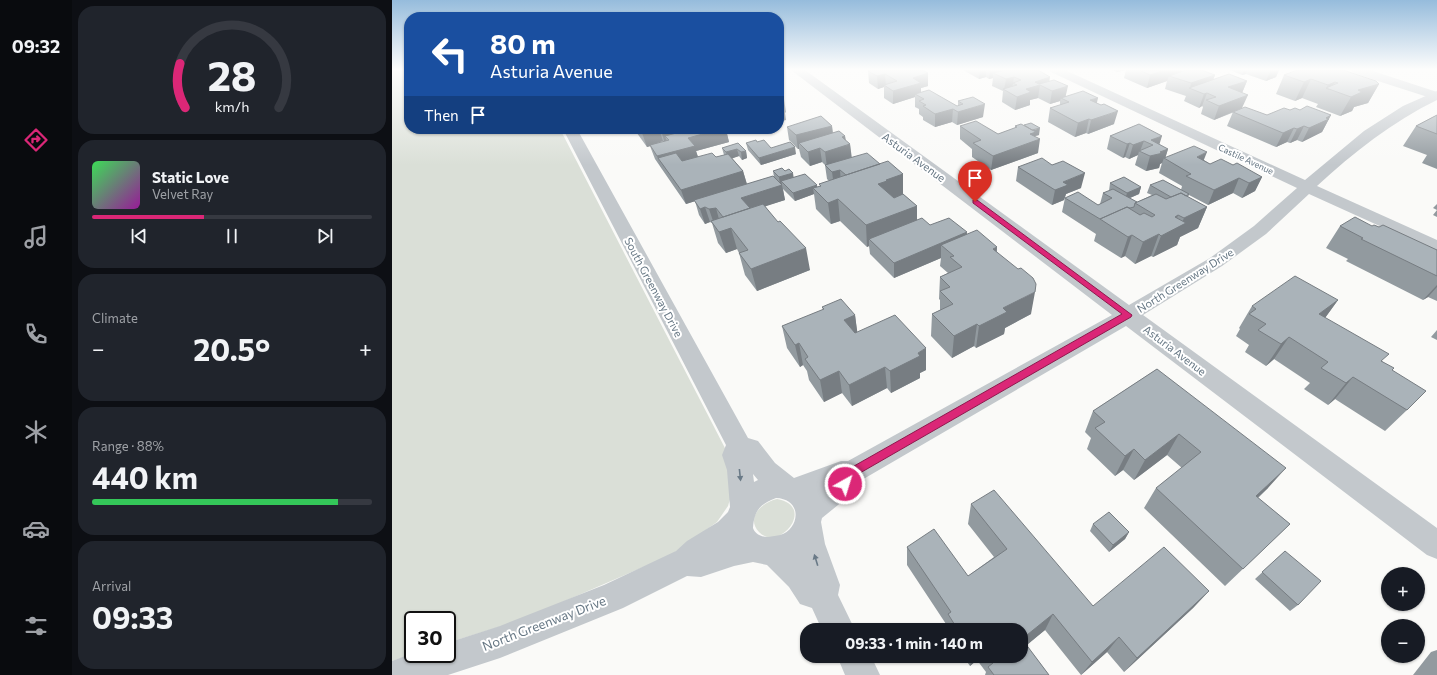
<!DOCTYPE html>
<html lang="en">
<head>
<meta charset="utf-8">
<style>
  body { margin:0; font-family:Commissioner,sans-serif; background:#20242c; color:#f1f3f6; height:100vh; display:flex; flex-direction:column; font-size:15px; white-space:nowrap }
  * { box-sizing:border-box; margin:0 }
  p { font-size:13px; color:#9ea1a6 }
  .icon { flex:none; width:22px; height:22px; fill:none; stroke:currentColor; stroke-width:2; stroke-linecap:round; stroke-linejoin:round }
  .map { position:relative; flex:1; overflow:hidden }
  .details { display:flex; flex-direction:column; gap:6px; padding:6px; background:#0d0f14; width:320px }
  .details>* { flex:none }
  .guide { position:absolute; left:12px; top:12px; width:380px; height:122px; border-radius:16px; box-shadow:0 1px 3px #0004; background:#1a4fa0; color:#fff; overflow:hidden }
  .tools { position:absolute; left:989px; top:567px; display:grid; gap:8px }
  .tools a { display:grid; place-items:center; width:44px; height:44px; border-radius:50%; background:#171b24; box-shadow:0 1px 3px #0004; font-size:20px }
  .speed { position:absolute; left:12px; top:611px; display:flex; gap:8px; font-size:20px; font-weight:700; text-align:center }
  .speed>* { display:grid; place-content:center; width:52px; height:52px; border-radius:50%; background:#171b24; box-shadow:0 1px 3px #0004; line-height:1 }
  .speed .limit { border:2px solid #111; border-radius:6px; background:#fff; color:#111 }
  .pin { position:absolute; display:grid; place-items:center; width:34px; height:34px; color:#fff; margin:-41px -17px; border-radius:50% 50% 50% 0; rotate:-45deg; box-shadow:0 0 4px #0007 }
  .pin .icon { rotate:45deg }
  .me { position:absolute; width:44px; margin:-22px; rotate:39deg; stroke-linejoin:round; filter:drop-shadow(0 0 3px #0008) }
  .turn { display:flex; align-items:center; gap:14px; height:84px; padding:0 20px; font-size:18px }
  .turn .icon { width:52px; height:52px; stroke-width:2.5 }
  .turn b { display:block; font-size:28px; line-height:34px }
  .then { display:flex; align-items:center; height:38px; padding:0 20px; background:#0003; gap:8px; font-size:15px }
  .big { font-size:30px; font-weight:700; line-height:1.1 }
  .details .widget { flex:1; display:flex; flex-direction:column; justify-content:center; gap:6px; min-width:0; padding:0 14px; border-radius:16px; background:#20242c }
  .details .dial { align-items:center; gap:0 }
  .dial svg { height:104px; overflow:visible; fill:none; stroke:#363941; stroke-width:7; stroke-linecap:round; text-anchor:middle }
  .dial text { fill:#f1f3f6; stroke:none }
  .song { display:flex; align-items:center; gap:12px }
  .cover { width:48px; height:48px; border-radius:6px; background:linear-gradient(135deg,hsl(130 70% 55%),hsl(300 70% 35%)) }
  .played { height:4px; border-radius:2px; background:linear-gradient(90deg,#db2777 40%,#363941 40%) }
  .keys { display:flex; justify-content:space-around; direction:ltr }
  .heat { display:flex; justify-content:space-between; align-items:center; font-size:22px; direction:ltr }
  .charge { height:6px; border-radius:3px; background:linear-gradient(90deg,#34c759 88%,#363941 0) }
  .trip { position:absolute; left:408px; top:623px; width:228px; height:40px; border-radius:16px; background:#171b24; box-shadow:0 1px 3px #0004; font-weight:700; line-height:40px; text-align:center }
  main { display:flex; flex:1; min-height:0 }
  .dock { display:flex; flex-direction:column; width:72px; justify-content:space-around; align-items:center; background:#090b0e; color:#9ea1a6 }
  .dock .icon { width:28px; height:28px }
  .dock .on { color:#db2777 }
  .dock b { font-size:18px; color:#f1f3f6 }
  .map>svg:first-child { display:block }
  .green { fill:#dadfd7 }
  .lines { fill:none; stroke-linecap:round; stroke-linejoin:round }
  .minor { fill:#c3c8cc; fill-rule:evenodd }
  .tertiary { fill:#c3c8cc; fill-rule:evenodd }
  .wall { fill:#929a9f; fill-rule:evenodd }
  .shaded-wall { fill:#777d82 }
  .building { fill:#aab3b9; stroke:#777d82 }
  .oneway { fill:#6a7a87 }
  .route { fill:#db2777; stroke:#8e194d }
  .labels { text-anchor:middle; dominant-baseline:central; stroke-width:4; stroke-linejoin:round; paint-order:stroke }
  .far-street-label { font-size:9px; fill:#657683; stroke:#fff }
  .street-label { font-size:11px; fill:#657683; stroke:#fff }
  .near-street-label { font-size:13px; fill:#657683; stroke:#fff }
</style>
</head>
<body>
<main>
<nav class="dock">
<b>09:32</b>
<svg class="icon on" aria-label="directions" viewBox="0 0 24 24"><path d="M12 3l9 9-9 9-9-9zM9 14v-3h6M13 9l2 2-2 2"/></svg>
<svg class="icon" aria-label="music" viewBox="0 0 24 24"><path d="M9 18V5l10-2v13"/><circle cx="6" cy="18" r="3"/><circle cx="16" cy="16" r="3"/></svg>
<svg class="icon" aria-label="phone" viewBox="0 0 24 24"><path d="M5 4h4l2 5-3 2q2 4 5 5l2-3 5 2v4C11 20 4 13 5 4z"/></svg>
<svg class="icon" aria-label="climate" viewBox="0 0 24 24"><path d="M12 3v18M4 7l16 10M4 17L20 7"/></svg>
<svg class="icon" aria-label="car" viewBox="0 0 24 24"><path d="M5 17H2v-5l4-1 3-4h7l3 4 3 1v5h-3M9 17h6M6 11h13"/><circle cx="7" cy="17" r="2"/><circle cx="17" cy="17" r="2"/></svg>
<svg class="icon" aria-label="filters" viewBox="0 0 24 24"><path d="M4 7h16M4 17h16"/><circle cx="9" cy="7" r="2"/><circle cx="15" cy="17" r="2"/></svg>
</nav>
<section class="details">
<div class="widget dial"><svg viewBox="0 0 100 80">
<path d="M14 69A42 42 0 1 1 86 69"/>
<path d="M14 69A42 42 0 0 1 10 35" stroke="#db2777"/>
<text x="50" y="56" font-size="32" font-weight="700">28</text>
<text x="50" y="72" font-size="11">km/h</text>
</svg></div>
<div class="widget">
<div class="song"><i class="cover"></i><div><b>Static Love</b><p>Velvet Ray</p></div></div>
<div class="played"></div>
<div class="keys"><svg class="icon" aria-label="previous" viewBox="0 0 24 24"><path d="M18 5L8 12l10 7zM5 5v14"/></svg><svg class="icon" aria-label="pause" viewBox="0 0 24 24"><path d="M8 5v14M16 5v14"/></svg><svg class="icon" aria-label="next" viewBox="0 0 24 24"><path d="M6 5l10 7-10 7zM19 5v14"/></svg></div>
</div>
<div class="widget"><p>Climate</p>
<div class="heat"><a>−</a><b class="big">20.5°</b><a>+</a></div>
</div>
<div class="widget"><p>Range · 88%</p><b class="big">440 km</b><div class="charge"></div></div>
<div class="widget"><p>Arrival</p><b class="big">09:33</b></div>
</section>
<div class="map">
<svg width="1045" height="675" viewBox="0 0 1045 675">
  <rect width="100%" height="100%" fill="#fafaf8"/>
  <path class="green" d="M0,70H17V129H168L335,452L339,496L336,506L325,522L279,555L129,620L55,643V620H21V654L0,661Z
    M385,499C425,506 387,553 367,532C353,517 371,502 385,499Z"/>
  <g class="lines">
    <path class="minor" d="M399,70H413L737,305L818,258L862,226L905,188L659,72L657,70H673L913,180L972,131L1011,106L1045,91V100C1000,122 962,152 925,186L1045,240V252L917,194L874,234L830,266L751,315L1045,528V559L1035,555L734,326L468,481L462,492L430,518L429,522L433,544L448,585L446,595L463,630H430L420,608L408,604L397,587L375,565L361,562L342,566L309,577L295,576L231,608L108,658L56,675H0V661L21,653L55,654V643L108,626L212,585L284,551L295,541L326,522L336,512L338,507L335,470L330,455L334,445L171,129H185L356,438L366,441L383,463L402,478L449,461H456L720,315ZM361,474L366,480L362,482ZM384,498C411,499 408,529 388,535C385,536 380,536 376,537C369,537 363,534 361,528C362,511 368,504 384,498Z
      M445,656H479L488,675H453Z"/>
    <path class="tertiary" d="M959,70H978L1045,92V100L961,73Z"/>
  </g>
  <path class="wall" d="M571,70H646L674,96L704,103L722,124L696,134L694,133L683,137L656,122L658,108L668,105V101L658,104L646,98L638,100V105L623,110L610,102L611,91L600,86L601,78L597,79L594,77L587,79Z
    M720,70H733L725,72Z
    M734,70H790V72L823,75L821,80L855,81L850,93V108L875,115L898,110H908L939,115L930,132L910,142L905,140L898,143L895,142L884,147L835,126L841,112L845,111L822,120L809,114L811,107L810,106L807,108L792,101L794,96L773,89L775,81L755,88L732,78Z
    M838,70H887L884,77L874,81L854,74L850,75Z
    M476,71L536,73V86L529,88V92L565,106H566V101L591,117L565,125L560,122L543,127L531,120V117L527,114V109L523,107V97L501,104L492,98V87L486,89L477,83Z
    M892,75L987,84L976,103L962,107L960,111L948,116L924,107L926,104L910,98L903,101L884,94Z
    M1045,115V169L1030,163L1035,155L1011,146L1024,126Z
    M747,124L767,144L776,149L773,158L812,160L818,164L841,165L870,177L863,191L850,198L841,193L816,205L797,195L796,197L815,207L806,228L788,237L785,245L761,257L759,256L743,264L733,256L729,258L702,241L704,234L670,212L673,198L706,205L708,204L711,193L717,191L718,183L749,187L747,194L738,198L745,202L760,195L755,193L758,185L789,190L790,186L767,173L770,163L768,164L767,168L754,171L743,165L746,155L737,159L733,157L731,158L715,149L718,136Z
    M440,126L441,133L453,136L454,141L458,144L459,157L488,164L511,174V194L525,206V220L538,225L575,234L605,247V252L639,314L613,328L612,334L584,348L582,346L560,358L539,336L540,314L548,310V300L547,299L548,277L556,273L548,266L549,258L502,278L478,254L477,246L475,247L448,221L439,224L424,209L422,194L403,201L391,189L393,200L373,206L418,270L365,291L353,275L347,253L345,249L334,253L326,243L320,223L318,222L313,224L307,215L303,201L294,204L263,159L258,146L255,147L242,129H287L288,133H294L298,132L297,130L299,129H358L340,133L338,131H334L337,142L304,151L306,157H324L332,155L330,148L346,143L354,151L355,158L350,160L347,156L340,158L351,171L355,184L382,177L381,171H393L401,177L425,185V187L428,186L427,184L437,181L435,179L433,165L430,162L418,166L409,157L407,149H406L397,140L395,127ZM271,141V142L265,143Z
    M568,126L606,134L623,128V126L647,135L643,136L646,153L599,170L580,157V149L568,139Z
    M365,142L379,148L404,154L369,165L356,150L354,143Z
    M626,167L689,188L674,194L672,200L660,205L624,181Z
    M1045,204V217L1041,215L1045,210L1041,208Z
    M948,226H980L987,227L1045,250V301L1036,297L1031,300L954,261L956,259L934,248Z
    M946,300L933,318L990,361L1000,370L1015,410L993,431L943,399L936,405L912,389L918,383L882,359L874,366L853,352L857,345L844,336L848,329L847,328L860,306Z
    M430,307L463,315L465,332L534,370L528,373V378L499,393L495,388L460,406L450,393L432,402L417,380L415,371L411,365L408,367L395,348L390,326L431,310Z
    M1045,330V340L1039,337Z
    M765,369L876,488L866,498L898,524L833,586L752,508L764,488L790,468L775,455L742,480L731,470L723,476L695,449L699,438L693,432L701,411Z
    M579,504L701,606L817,591L801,608L732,672L715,652L689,675L653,630L634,645L657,675H593L594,672L585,660L578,666L571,656H629V630H554V624L515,565V547L576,576L602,557L576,524Z
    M701,524L737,532L733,539L717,552L698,531Z
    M893,551L906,605L898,611L863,579Z
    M1045,650V675H1021L1039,652Z"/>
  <path class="shaded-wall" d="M588,70H594V77L587,79Z
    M598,70H615L601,73V78L597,79Z
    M726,70H733L725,72Z
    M773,70H790L788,76H777L775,81L755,88L758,75Z
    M852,70H855L854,74L850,75Z
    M879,70H887L884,77L874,81Z
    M536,73V86L529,88V96L523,94V97L501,104V91L521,78Z
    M493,74L494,86L492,85V87L486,89L485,76Z
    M823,75L818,88L798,89L799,83Z
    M622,77L620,90H612L614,79Z
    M658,77L656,89L648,85L646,98L638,100V105L623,110L625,97L643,82Z
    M919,79L910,98L903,101L912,82Z
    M855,81L850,93L836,87Z
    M943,82L939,90L934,89L936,85Z
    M987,84L976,103L962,107L960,111L948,116L959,97L966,90Z
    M676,86L673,99L669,98L668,101L658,104L660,91Z
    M815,93L810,106L807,108L812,94Z
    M856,95L850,108L822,120L827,106Z
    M706,98L703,111L698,100Z
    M392,99L394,112L393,113L394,120L387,122V101Z
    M593,104L591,117L565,125L566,112Z
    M561,109L560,122L543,127V114Z
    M726,111L722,124L696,134L699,120Z
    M939,115L930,132L910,142L917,128Z
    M697,119L694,133L683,137L686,123Z
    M440,126L441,139L407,143V149H406L404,135Z
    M912,126L905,140L898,143L905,129Z
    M648,128L647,135L643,136L642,141L648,139L646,153L599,170L601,156L636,132Z
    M902,128L895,142L884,147L891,133Z
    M260,129H267L271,141L265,143L266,144L255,147L250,133Z
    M275,129H287L290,140H277L273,136L276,144H273L269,130Z
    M329,129H334L337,142L304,151L307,160L274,169L266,158L270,170L265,156L296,138Z
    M334,129H337L338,131H335Z
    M339,129H358L340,133Z
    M453,136L454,146L458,144L460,159L435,167L433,152L450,137Z
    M770,136L766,149L761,145L759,140Z
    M752,141L748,151H747L746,155L737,159L741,145Z
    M738,143L733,157L731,158L735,144Z
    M403,147L404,154L369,165L367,158Z
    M428,148L430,162L418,166L416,152Z
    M345,149L347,156L336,160L334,152Z
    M776,149L773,159L772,158L770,163L768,164L767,168L754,171L758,156Z
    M354,151L355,158L350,160L349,152Z
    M815,152L809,167L805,157Z
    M448,170L449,184L442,186L440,172Z
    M351,171L355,185L294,204L289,190Z
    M401,173L402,180L389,181L390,184L388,185L387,177Z
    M693,173L689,188L674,194L672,200L660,205L663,190L671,182Z
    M511,174V195L496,200L486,184L494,180Z
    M870,177L863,191L850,198L857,183Z
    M847,178L841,193L816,205L822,190Z
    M390,185L393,200L359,211L339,228L345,249L334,253L327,232L349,198Z
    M425,185L426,193L421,188L422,194L403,201L401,193Z
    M749,187L747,194L733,200L735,193Z
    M446,199L448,221L439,224L436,203Z
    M525,206V227L477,239V246L475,247L474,225Z
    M313,207L318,222L313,224L308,209Z
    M815,207L806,228L788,237L785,245L761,257L769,236L783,217L786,215L781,230L789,225L792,218Z
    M324,208L328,223L322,224L317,209Z
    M575,232L574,248L549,245V258L502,278V263Z
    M767,234L759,256L743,264L751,242Z
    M740,235L733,256L729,258L736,237Z
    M605,247L602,269L601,249Z
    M414,248L418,270L365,291L359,269Z
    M1045,285V287L1036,297L1031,300Z
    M643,292L639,314L613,328L612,334L584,348L587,326L611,308Z
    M946,300L930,322L927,314Z
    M463,315L466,337L452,320Z
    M585,324L582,346L560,358L562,336Z
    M897,337L882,359L874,366L889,344Z
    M407,343L411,365L408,367L403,345Z
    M534,348V370L528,373V378L499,393L498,371L526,353Z
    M493,367L495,388L460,406L457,385Z
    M447,371L450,393L432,402L428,380Z
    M961,377L943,399L936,405L954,383Z
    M787,434L775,455L742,480L753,460Z
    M742,449L731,470L723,476L733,456Z
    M894,468L876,488L846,515L864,496Z
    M737,532L733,539L717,552L721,545Z
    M817,591L801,608L732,672L745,658Z
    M661,614L653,630L629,650L630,639Z
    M727,637L715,652L689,675L700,662Z
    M580,656H586L585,660L578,666Z"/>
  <path class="building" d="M477,70H530L536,73L521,78L529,83L501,91L492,85L505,81L493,74L485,76L476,71Z
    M614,70H646L658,77L643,82L647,84L662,80L676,86L660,91L648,85L634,89L639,92L625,97L611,89L625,85L621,83L629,80L622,77L614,79L601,73Z
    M747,70H773L758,75Z
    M794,70H809L823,75L799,83L777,76Z
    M905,70H951L984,81L987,84L966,90L970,92L959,97L934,88L946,83L943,82L936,85L919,79L912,82L892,75Z
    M837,74L855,81L836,87L856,95L827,106L814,100L824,97L815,93L812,94L797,88Z
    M537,90L565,106L571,104L566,101L581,97L593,104L566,112L561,109L543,114L531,106L534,105L527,101L532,99L523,94Z
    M691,91L706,98L698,100L709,105L712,104L726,111L699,120L697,119L686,123L658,108L677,102L669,98Z
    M387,95L392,99L387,101Z
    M387,103L392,107L387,108Z
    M915,106L939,115L934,118L937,119L917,128L912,126L905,129L902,128L891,133L841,112L853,107L875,115L892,108L898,110L903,108L908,110Z
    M1045,115V134L1024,126Z
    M429,116L440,126L404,135L395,127Z
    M584,121L606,134L625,127L623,126L629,124L644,132L638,134L648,139L601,156L581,143L589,140L568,126Z
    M639,123L648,128L640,130L632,125Z
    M747,124L770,136L759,140L776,149L768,152L771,153L758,156L747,151L761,145L752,141L741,145L738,143L735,144L718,136Z
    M247,129H260L261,131L250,133Z
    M268,129H275L269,130Z
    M299,129H329L296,138L303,146L265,156L258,145L277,140L273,136L292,131L294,133L299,132L297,130Z
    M447,131L453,136L450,137L458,144L433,152L428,148L416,152L407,143Z
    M364,140L365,142L372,140L379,148L398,142L403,147L367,158L354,143Z
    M346,143L354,151L349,152L345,149L334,152L330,148Z
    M802,146L815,152L805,157L818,164L829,159L841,165L845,163L870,177L857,183L847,178L822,190L794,176L799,174L772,158Z
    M284,153L290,161L320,153L324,157L336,154L351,171L289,190L266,158Z
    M475,153L488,164L454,175L448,170L440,172L433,165Z
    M650,158L660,165L671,161L693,173L671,182L676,185L663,190L626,167Z
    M496,161L511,174L494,180L495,181L486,184L502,198L511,194L525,206L474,225L446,199L436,203L421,188L429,186L427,184Z
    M390,168L393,171L397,169L401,173L387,177L381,171Z
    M413,174L425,185L401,193L389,181Z
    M381,176L390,185L349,198L358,208L331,217L324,208L317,209L313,207L308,209L302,200Z
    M732,177L749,187L735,193L718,183Z
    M771,180L797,194L794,196L789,193L779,197L758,185Z
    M721,189L745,202L743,203L742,207L738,208L735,207L708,219L673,198L686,192L706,205L720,198L711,193Z
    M789,193L815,207L792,218L786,215L783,217L794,223L769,236L767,234L751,242L740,235L736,237L708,219L735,207L748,215L752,213L760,217L763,215L743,203L764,194L774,199Z
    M371,204L386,222L388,221L414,248L359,269L347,253L356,250L339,228L327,232L319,221Z
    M963,217L980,226L982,225L987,227L991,225L1045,250V276L969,239L971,238L948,226Z
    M530,218L538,225L557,218L575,232L502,263L477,239Z
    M585,230L605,247L601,249L626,269L629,268L641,278L644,284L643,292L611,308L615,312L587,326L585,324L562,336L540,314L561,304L548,291L558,287L548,277L570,267L558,257L562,256L549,245Z
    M903,276L946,300L927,314L997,354L989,361L1002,368L1000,370L1034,391L1015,410L961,377L954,383L929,368L936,362L897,337L889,344L866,330L874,324L857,314L864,309L860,306Z
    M449,299L463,315L452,320L463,333L503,315L534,348L526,353L528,356L498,371L493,367L457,385L447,371L428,380L413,359L416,357L407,343L403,345L390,326L432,309L430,307Z
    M765,369L894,468L864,496L898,524L851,569L764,488L809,452L787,434L753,460L742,449L733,456L703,428L713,422L701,411Z
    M602,490L701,606L772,547L817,591L745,658L727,637L700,662L661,614L630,639L657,675H602L596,667L601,663L597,656H629V630H566L556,614L559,612L515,547L542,529L576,576L615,549L579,504Z
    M717,512L737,532L721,545L701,524Z
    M893,551L929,581L906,605L870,572Z"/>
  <defs><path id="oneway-solid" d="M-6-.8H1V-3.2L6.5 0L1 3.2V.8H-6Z"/></defs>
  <g class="oneway">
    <use href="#oneway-solid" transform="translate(348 475) rotate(84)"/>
    <use href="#oneway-solid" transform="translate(424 560) rotate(-107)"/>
  </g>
  <linearGradient id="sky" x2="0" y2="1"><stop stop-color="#96bcdc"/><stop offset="0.42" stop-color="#fdfdfc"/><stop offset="1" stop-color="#fdfdfc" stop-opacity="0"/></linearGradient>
  <rect width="1045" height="165" fill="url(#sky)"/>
  <path class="route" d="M581,200H585L740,315L739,317L468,473L462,477L457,487L453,489L449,487L448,484L455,470L730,314L581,203Z"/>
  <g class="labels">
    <g class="far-street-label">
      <text transform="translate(854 159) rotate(25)">Castile Avenue</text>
    </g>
    <g class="street-label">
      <text transform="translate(522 157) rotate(36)">Asturia Avenue</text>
      <text transform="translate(793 280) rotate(-32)">North Greenway Drive</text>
      <text transform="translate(262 287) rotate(62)">South Greenway Drive</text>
      <text transform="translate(783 350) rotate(37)">Asturia Avenue</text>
    </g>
    <g class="near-street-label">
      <text transform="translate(152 623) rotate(-21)">North Greenway Drive</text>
    </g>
  </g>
</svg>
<div class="tools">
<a>+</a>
<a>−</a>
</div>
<div class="speed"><div class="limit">30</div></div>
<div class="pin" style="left:583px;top:202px;background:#d93025"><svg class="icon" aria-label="arrive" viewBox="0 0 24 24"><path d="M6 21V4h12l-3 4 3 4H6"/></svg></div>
<svg class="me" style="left:453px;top:484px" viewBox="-20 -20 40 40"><circle r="17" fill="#db2777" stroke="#fff" stroke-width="3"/><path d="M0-11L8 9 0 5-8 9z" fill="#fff"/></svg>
<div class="trip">09:33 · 1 min · 140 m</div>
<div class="guide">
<div class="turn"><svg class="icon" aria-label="left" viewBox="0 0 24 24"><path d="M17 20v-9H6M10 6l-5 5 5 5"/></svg><div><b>80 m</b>Asturia Avenue</div></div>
<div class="then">Then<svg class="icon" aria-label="arrive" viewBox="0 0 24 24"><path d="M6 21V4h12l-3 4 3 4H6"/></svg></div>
</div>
</div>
</main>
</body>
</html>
